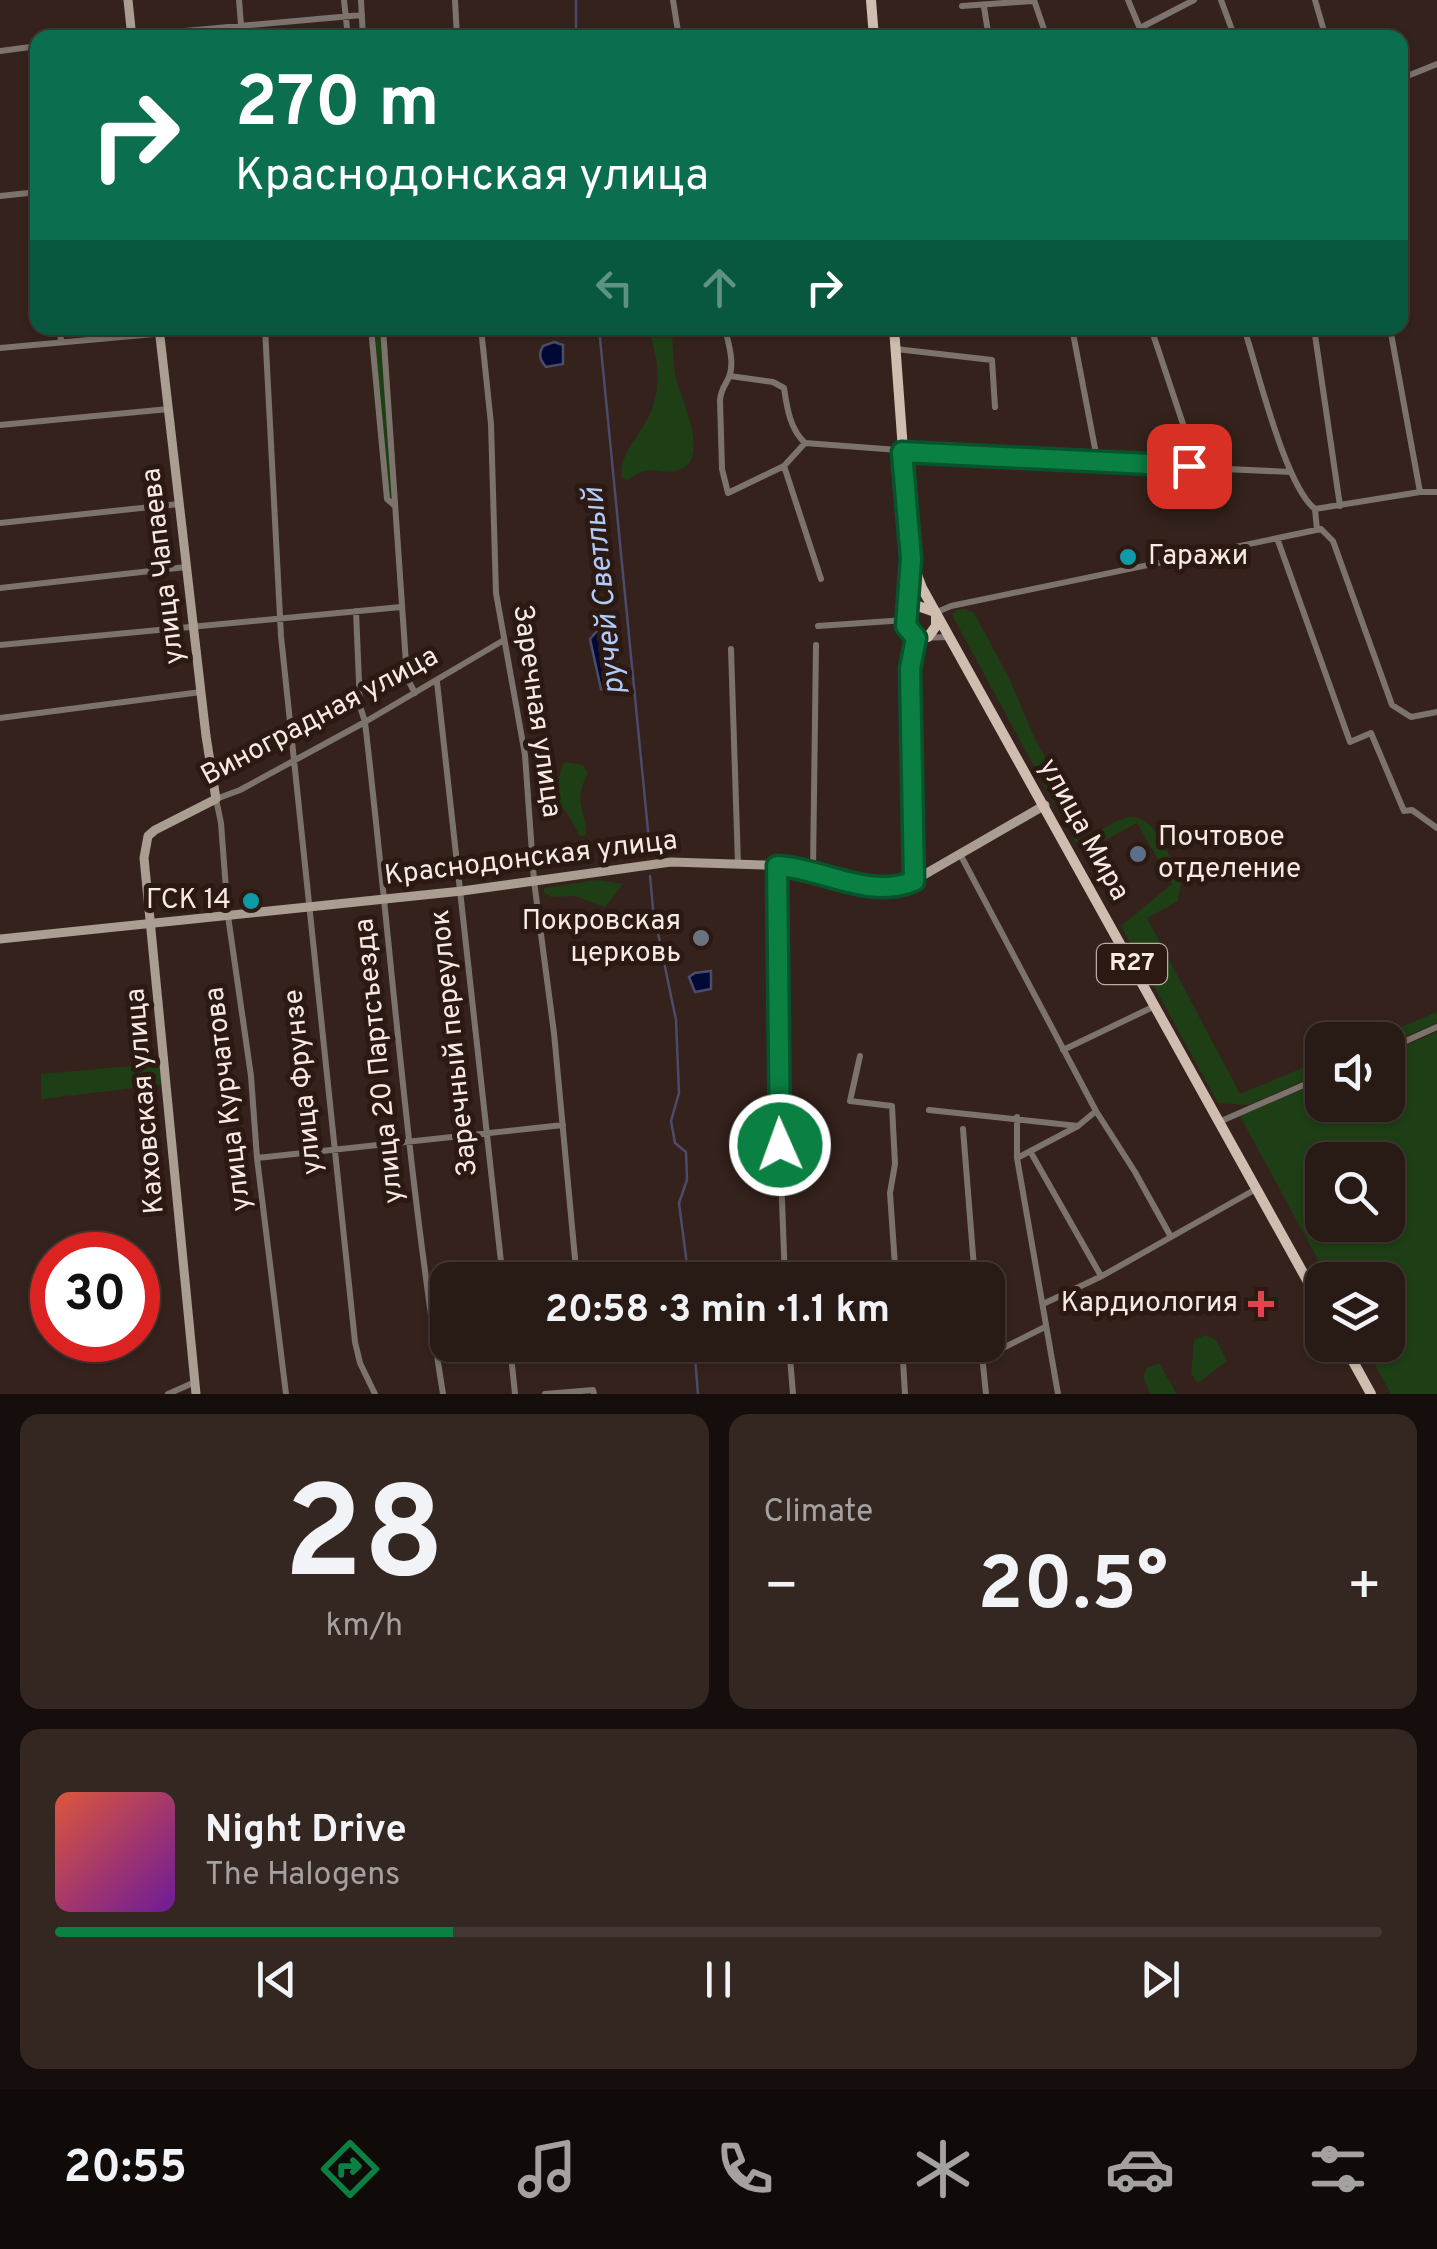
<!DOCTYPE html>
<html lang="en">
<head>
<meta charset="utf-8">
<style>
  body { margin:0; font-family:Overpass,sans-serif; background:#342722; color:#f1f3f6; height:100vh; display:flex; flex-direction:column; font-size:38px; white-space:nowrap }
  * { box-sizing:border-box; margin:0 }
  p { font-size:32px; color:#a5a1a0 }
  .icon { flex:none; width:55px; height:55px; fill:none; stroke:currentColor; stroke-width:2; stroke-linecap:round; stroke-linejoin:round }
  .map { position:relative; height:1394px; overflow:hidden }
  .details { display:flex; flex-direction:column; gap:20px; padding:20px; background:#160e0c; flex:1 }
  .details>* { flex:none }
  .top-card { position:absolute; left:30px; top:30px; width:1378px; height:305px; border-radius:20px; box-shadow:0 2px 8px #0004,0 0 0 2px #443834; background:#0b6e4f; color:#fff; overflow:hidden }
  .controls { position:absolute; left:1305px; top:1022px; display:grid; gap:20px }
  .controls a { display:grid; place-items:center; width:100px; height:100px; border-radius:20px; background:#281a15; box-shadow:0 2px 8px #0004,0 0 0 2px #443834; font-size:50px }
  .speed { position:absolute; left:30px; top:1232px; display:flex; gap:20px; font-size:50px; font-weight:700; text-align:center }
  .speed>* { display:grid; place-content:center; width:130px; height:130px; border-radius:50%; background:#281a15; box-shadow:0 2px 8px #0004,0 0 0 2px #443834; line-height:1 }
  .speed .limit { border:15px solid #d22; background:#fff; color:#111 }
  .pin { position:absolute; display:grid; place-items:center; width:85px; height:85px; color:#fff; margin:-42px; border-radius:20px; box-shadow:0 5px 15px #0006 }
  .me { position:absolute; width:110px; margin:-55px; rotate:358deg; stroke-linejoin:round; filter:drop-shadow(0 0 8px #0008) }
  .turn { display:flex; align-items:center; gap:35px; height:210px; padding:0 40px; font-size:45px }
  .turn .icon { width:130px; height:130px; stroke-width:2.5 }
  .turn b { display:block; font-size:70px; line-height:85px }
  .lanes { display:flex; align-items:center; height:95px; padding:0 40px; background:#0003; justify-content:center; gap:50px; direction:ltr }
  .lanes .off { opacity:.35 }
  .big { font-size:75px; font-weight:700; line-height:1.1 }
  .details .card { flex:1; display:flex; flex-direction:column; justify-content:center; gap:15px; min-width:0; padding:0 35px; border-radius:20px; background:#342722 }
  .details .dial { align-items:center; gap:0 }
  .dial b { font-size:130px; line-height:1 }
  .song { display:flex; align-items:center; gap:30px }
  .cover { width:120px; height:120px; border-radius:15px; background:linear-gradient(135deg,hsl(10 70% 55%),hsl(280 70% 35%)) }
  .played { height:10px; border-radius:5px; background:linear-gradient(90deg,#0b8043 30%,#443834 30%) }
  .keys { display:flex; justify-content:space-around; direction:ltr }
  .heat { display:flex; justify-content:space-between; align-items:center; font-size:55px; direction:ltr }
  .details .tiles { flex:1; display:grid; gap:20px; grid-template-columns:1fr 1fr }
  .card:last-child { grid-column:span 2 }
  .trip { position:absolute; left:430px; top:1262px; width:575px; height:100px; border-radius:20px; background:#281a15; box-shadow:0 2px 8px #0004,0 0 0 2px #443834; font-weight:700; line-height:100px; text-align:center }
  .tabs { display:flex; height:160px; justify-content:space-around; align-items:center; background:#100a08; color:#a5a1a0 }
  .tabs .icon { width:70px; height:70px }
  .tabs .on { color:#0b8043 }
  .tabs b { font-size:45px; color:#f1f3f6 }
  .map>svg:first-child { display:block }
  .green { fill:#1e3f15; fill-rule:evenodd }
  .water { fill:#000935; stroke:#4a4c6a; stroke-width:2.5 }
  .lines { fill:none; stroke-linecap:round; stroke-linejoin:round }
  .stream { stroke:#4a4c6a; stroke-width:2.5 }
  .street { stroke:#7b736c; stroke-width:6 }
  .secondary { stroke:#aa9d92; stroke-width:9 }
  .primary { stroke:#cfbeb0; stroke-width:10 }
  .route-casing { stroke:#07532c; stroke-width:25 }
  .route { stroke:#0b8043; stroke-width:18 }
  .culture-dot { fill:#0f9aa8; stroke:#2b1912; stroke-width:4 }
  .service-dot { fill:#5c6f8a; stroke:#2b1912; stroke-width:4 }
  .worship-dot { fill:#6b7280; stroke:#2b1912; stroke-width:4 }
  .health-dot { fill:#e0444e; stroke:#2b1912; stroke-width:4 }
  .labels { text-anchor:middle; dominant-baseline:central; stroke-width:10; stroke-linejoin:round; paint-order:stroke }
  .shield { fill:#2b1912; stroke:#baaba6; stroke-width:2.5 }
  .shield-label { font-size:25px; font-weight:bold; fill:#f7eae5 }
  .poi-label { font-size:28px; fill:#f7eae5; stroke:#2b1912; text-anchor:end }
  .street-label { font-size:28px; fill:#f7eae5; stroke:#2b1912 }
  .water-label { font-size:30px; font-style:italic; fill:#b0cbf9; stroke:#2b1912 }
</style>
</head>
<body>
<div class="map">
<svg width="1437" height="1394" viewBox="0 0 1437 1394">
  <rect width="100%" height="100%" fill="#35221c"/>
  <path class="green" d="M371,328H383L395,506L387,499Z
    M647,328H676L672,331C673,346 673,364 676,378C681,399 712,461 678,470C657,477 654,461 627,480L621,476C621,453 637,438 647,420C663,392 659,355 647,328Z
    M965,609L974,613L1009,678L1034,737L1082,826L1094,834C1104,829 1113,822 1122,819C1155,806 1170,860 1181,882L1178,901L1147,918L1240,1094L1322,1060V1073L1248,1105L1218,1103L1121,926L1172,884L1137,823L1092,847L1075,842L952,615L956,610Z
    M566,762L583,765L588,773C572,803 586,808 586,835L580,836L566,811L553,804L562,765Z
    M598,880L623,884L605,907L575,896L551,897L544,892V888Z
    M1437,1012V1023L1388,1044V1040H1370Z
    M1437,1032V1394H1391L1364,1345H1388V1280H1329L1240,1116L1322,1081V1105H1388V1053ZM1322,1160H1388V1225H1322Z
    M166,1063L168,1084L41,1099V1074Z
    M1205,1335L1216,1340L1227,1361L1198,1383L1191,1374L1194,1340Z
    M1159,1363L1177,1394H1150L1143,1376L1147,1368Z"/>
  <path class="water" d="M554,342L563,345V364L546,367C540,360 538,355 543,346Z
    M598,630L604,631L616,644L617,690L609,692L601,689L590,639Z
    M711,971V989L695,992L689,977L695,973Z"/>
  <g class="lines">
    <path class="stream" d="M576,38V0
      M599,328L650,851
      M650,876L653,909L676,1020L679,1093L671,1121L675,1143L686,1152L687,1180L679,1203L689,1280
      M694,1345L698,1394"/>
    <path class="street" d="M239,0L241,25
      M344,0L348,38
      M361,0L363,38
      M455,0L457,38
      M673,0L679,38
      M1034,0L1047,38
      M1128,0L1144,38
      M1221,0L1235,38
      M1315,0L1326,38
      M962,6L1032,1
      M984,7L989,38
      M1140,28L1194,0
      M108,38L362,15
      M0,51L38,46
      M1400,79L1437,64
      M0,196L38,192
      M60,328L61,342
      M265,328L281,636L355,1342L360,1363L375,1394
      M371,328L387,499L395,506
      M383,328L407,678L415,693
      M481,328L491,424L496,593L525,755L534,881L554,1033L577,1280
      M725,328C728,342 735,363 729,377C725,386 721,389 720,400L722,469L728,493L784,466L805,443
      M1072,328L1098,464
      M1151,328L1188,439L1189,466
      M1244,328C1257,367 1285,486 1315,509
      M1314,328L1340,506
      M1390,328L1420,492
      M0,348L221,328
      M896,349L992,360L995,407
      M730,376L773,382L784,388C787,408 790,429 805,443L1030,460L1291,472
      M0,425L169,409
      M784,466L821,579
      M1315,509L1420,492H1437
      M1315,509L1317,530
      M0,523L179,504
      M1277,538L1350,742L1371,733L1404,811L1412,810L1437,828
      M911,559L906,626L909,634L916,638
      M0,588L186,567
      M356,611L360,706L365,722C391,946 407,1172 443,1394
      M937,612L951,606L1321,529L1333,541L1392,705L1411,717L1437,712
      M818,626L906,620
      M916,638L949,637
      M0,645L401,607
      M731,649L738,864
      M437,682L503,1280
      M0,718L201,692
      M960,854L1096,1111L1135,1172L1171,1237
      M777,866L778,1095L785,1280
      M813,870L816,645
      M914,881L910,669L916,638
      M1388,1049L1437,1027
      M1063,1050L1155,1006
      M860,1056L850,1101L892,1106L895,1164L890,1193L896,1280
      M929,1110L1078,1126
      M1017,1117V1158L1058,1394
      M1219,1122L1322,1077
      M963,1129L975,1280
      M1030,1151L1101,1276
      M257,1158L563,1125
      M1017,1158L1078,1126L1096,1111
      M1043,1304L1102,1276L1256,1189
      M510,1345L515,1394
      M789,1345L793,1394
      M902,1345L905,1394
      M981,1345L986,1394
      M982,1362L991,1354L1045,1327
      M168,1394L195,1382
      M286,1394L257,1158L251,1076L228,916L221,823L216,799L240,790L365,722L504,640
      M545,1394L593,1390L594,1394"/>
    <path class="secondary" d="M128,0L132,38
      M159,328L206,736L216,799L155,830L148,836L144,858L196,1394
      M0,939L462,891L671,862L791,866L813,870L856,885L908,884L1045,805"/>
    <path class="primary" d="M871,0L874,38
      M894,328L911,559L922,588L1322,1307
      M906,614L918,606L935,612
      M928,637L936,626V614
      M1344,1345L1371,1394"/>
  </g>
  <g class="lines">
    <defs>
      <path id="route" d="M780,1145L777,866C822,868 869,900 914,881L910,669L916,638L906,626L911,559L902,452L1189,466"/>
    </defs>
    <use href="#route" class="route-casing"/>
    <use href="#route" class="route"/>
  </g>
  <g class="culture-dot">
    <circle cx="1128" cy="557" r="10"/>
    <circle cx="251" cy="901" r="10"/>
  </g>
  <circle class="service-dot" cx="1138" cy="854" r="10"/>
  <circle class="worship-dot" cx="701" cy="938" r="10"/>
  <path class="health-dot" d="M1256 1289h10v10h10v10h-10v10h-10v-10h-10v-10h10z"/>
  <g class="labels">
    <rect class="shield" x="1097" y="944" width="70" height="40" rx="8"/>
    <g class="shield-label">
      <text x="1132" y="964">R27</text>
    </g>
    <g class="poi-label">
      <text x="1148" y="557" text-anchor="start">Гаражи</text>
      <text x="1158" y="838" text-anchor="start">Почтовое<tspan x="1158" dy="32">отделение</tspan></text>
      <text x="231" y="901">ГСК 14</text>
      <text x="681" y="922">Покровская<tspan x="681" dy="32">церковь</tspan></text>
      <text x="1238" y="1304">Кардиология</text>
    </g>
    <g class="street-label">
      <text transform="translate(164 566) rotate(-97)">улица Чапаева</text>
      <text transform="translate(536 711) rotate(82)">Заречная улица</text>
      <text transform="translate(320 717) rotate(-28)">Виноградная улица</text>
      <text transform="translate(1083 830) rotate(61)">улица Мира</text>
      <text transform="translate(531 859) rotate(-7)">Краснодонская улица</text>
      <text transform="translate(455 1043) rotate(-96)">Заречный переулок</text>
      <text transform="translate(380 1061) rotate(-96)">улица 20 Партсъезда</text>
      <text transform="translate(304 1082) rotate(-96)">улица Фрунзе</text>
      <text transform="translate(229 1099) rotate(-97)">улица Курчатова</text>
      <text transform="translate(146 1101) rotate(-95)">Каховская улица</text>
    </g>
    <g class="water-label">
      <text transform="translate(605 591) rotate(-96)">ручей Светлый</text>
    </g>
  </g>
</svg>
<div class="controls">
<a><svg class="icon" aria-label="sound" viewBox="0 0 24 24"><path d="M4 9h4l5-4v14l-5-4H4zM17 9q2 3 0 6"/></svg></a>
<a><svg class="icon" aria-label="search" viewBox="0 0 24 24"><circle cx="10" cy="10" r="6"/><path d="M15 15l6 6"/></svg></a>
<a><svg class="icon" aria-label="layers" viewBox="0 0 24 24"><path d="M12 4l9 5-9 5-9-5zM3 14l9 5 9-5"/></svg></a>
</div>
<div class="speed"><div class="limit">30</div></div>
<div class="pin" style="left:1189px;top:466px;background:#d93025"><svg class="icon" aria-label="arrive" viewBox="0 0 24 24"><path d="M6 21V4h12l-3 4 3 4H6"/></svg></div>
<svg class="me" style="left:780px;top:1145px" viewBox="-20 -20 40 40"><circle r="17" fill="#0b8043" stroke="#fff" stroke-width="3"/><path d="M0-11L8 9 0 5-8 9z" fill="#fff"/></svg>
<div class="trip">20:58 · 3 min · 1.1 km</div>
<div class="top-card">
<div class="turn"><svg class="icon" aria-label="right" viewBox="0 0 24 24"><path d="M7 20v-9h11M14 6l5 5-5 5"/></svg><div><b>270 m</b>Краснодонская улица</div></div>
<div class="lanes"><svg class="icon off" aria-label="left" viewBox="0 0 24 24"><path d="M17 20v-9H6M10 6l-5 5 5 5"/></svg><svg class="icon off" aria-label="ahead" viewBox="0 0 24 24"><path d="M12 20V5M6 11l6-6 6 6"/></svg><svg class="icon" aria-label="right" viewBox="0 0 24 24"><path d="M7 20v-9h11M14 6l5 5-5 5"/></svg></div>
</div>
</div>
<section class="details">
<div class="tiles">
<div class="card dial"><b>28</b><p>km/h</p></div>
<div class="card"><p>Climate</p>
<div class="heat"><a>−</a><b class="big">20.5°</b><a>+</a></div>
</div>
<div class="card">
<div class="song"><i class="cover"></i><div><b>Night Drive</b><p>The Halogens</p></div></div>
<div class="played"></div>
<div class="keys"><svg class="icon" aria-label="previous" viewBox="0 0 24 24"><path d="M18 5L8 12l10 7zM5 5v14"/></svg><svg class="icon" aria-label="pause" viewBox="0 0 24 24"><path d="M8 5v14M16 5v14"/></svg><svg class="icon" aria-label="next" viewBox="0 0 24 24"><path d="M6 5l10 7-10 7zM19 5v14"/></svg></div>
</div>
</div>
</section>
<nav class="tabs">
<b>20:55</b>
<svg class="icon on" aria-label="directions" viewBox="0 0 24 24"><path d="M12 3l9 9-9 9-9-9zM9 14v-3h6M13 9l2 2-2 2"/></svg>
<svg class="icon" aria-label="music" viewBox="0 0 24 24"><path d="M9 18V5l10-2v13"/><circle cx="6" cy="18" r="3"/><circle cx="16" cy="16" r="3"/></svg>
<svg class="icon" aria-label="phone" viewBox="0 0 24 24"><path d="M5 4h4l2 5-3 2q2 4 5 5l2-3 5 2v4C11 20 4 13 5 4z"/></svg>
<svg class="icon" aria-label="climate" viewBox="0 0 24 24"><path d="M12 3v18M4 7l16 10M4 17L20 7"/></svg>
<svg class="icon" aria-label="car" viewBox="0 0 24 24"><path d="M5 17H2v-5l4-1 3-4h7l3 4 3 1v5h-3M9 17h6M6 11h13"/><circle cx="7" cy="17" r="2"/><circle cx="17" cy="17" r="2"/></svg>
<svg class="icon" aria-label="filters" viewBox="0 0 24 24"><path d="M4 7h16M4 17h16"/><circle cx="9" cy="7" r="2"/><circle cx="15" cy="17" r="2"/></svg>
</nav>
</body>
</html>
